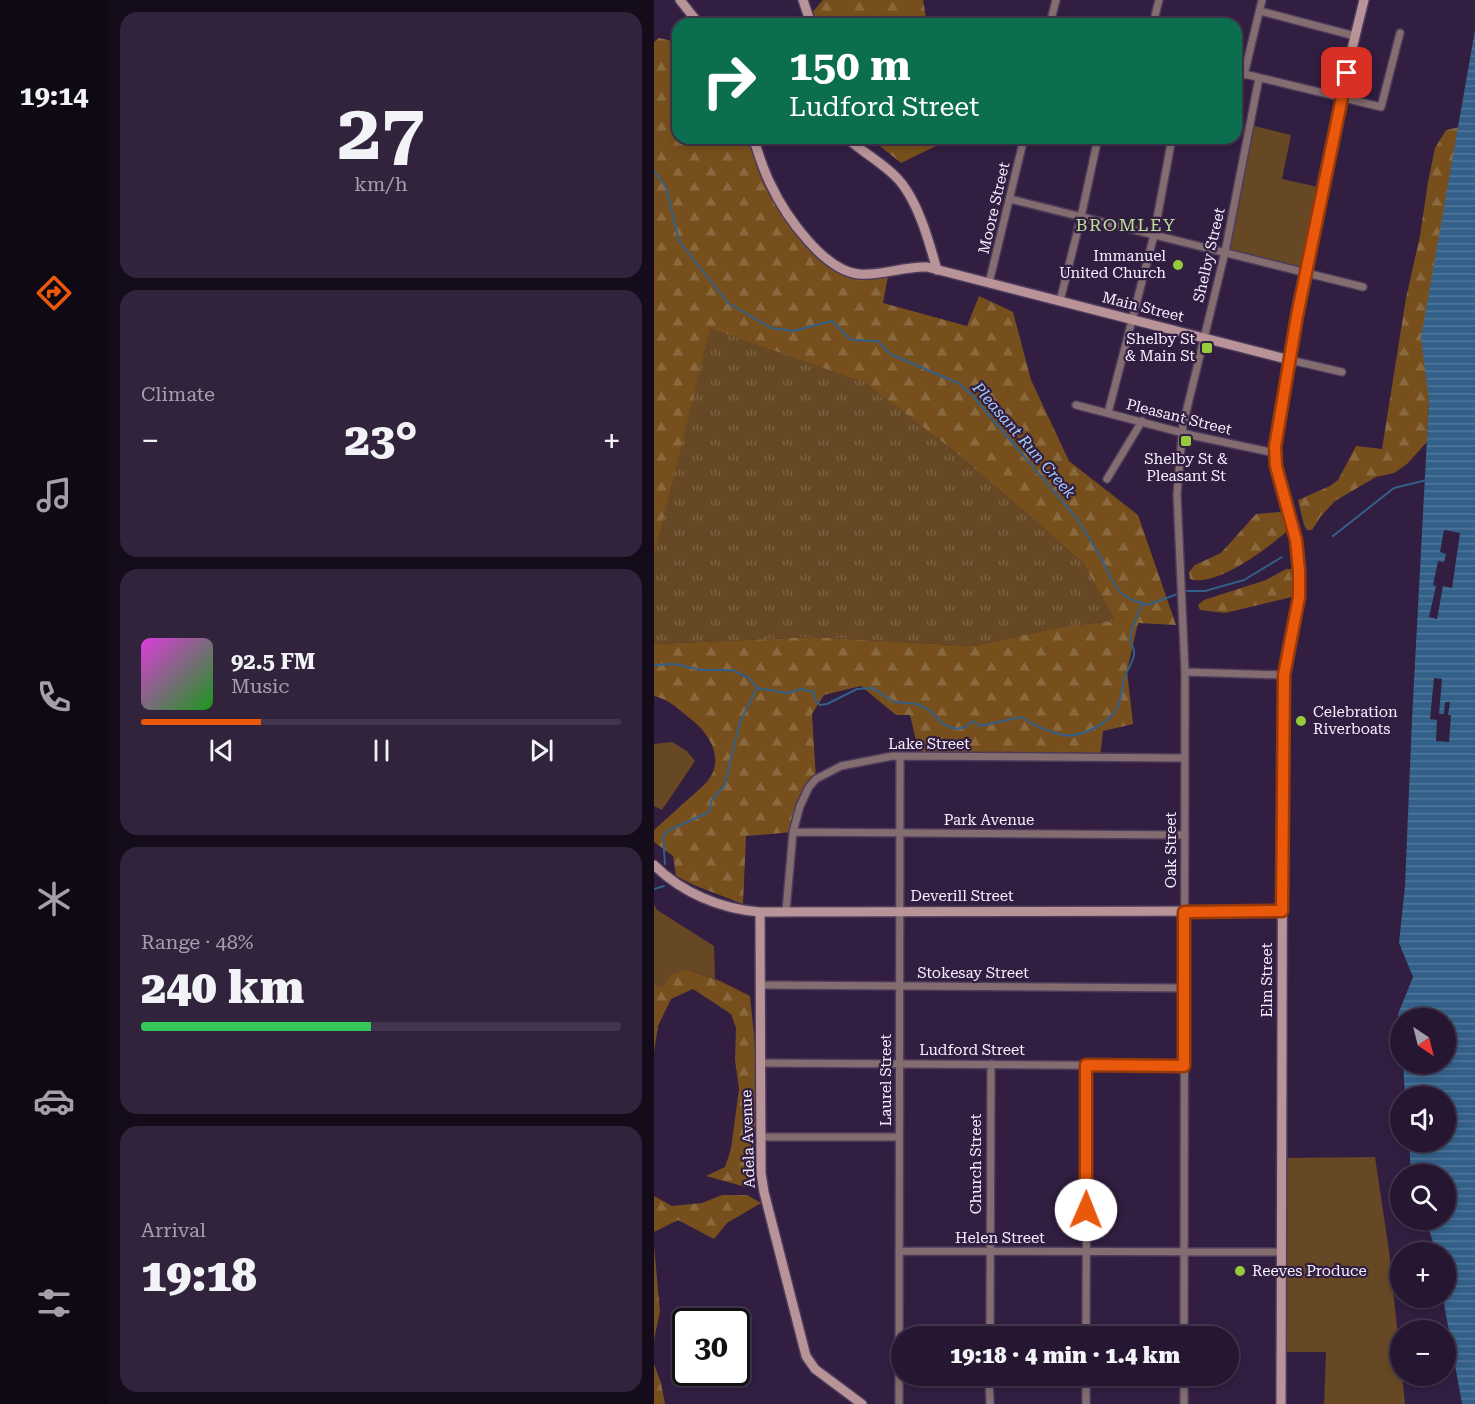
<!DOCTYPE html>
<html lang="en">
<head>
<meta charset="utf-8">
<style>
  body { margin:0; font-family:"Roboto Serif",serif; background:#32233d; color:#f1f3f6; height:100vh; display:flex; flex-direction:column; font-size:22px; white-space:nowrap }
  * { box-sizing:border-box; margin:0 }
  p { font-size:20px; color:#a49fab }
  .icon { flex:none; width:33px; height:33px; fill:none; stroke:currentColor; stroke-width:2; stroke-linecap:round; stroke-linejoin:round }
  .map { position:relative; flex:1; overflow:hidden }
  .details { display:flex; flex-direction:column; gap:12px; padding:12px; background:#150c1b; width:546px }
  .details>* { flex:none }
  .hud { position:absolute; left:18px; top:18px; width:570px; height:126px; border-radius:18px; box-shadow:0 3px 9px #0003,0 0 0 2px #42354d; background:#0b6e4f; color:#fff; overflow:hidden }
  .needle { width:39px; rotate:145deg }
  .buttons { position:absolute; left:736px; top:1008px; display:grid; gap:12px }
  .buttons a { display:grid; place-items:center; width:66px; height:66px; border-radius:50%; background:#261631; box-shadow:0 3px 9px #0003,0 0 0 2px #42354d; font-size:30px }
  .speed { position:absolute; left:18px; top:1308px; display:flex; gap:12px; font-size:30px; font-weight:700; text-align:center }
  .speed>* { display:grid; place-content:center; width:78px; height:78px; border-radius:50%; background:#261631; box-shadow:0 3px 9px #0003,0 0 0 2px #42354d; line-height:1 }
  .speed .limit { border:3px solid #111; border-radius:9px; background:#fff; color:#111 }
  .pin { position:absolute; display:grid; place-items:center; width:51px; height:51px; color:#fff; margin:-26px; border-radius:12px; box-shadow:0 3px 9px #0006 }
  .me { position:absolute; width:66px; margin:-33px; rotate:1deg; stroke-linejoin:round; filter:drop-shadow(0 0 4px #0008) }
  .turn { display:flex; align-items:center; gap:21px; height:126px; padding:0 18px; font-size:27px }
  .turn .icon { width:78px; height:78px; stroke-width:2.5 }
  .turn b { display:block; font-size:42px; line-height:51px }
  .big { font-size:45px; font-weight:800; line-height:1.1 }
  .details .widget { flex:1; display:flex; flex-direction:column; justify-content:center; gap:9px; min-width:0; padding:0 21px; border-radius:18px; background:#32233d }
  .details .dial { align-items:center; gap:0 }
  .dial b { font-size:78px; line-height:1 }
  .song { display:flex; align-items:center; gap:18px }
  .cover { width:72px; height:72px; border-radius:9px; background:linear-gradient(135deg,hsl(300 70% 55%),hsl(120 70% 35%)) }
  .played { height:6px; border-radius:3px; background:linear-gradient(90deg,#ea580c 25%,#42354d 25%) }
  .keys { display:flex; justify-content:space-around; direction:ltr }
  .heat { display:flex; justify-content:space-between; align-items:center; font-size:33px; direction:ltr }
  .charge { height:9px; border-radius:4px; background:linear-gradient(90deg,#34c759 48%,#42354d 0) }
  .trip { position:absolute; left:237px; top:1326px; width:348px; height:60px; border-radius:30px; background:#261631; box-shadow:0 3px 9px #0003,0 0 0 2px #42354d; font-weight:800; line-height:60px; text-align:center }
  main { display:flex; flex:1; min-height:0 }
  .tab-bar { display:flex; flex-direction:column; width:108px; justify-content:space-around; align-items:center; background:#0f0914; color:#a49fab }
  .tab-bar .icon { width:42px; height:42px }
  .tab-bar .current { color:#ea580c }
  .tab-bar b { font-size:27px; color:#f1f3f6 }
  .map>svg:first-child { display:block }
  .grass { fill:url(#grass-tufts) }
  .forest { fill:url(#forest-firs) }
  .park { fill:#664824 }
  .water { fill:url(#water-rules) }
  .pier { fill:#321e41 }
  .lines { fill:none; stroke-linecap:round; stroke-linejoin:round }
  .stream { stroke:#336089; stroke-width:2 }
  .street-casing { stroke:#4d3b5b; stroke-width:10 }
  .secondary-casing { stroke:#4d3b5b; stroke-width:12 }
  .street { stroke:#846d70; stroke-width:7 }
  .secondary { stroke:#b89398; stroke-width:9 }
  .route-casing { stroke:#983908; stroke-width:15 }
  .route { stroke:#ea580c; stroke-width:10 }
  .poi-dot { fill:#94cc3c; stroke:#321e41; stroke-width:2 }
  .labels { text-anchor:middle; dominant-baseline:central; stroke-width:4.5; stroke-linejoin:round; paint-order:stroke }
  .street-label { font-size:15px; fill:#f6effd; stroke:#321e41 }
  .poi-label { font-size:15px; fill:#f6effd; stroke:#321e41; text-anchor:end }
  .water-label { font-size:16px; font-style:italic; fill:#a5ccf2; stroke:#321e41 }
  .quarter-label { font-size:18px; letter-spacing:1.5px; fill:#bdde97; stroke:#321e41 }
</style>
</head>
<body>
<main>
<nav class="tab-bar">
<b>19:14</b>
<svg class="icon current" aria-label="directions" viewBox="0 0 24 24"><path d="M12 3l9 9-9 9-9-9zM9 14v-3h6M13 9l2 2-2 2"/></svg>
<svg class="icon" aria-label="music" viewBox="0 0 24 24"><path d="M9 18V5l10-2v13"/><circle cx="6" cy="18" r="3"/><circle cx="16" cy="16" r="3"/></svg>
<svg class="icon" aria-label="phone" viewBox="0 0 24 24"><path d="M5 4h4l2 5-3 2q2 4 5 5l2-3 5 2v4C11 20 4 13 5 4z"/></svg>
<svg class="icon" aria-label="climate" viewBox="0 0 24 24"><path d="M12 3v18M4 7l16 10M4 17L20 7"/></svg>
<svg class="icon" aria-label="car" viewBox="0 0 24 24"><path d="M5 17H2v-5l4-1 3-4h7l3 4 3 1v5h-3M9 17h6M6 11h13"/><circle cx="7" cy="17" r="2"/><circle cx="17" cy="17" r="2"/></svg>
<svg class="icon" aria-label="filters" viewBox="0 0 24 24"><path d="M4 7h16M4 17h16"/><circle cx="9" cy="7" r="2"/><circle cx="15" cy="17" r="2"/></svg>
</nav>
<section class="details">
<div class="widget dial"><b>27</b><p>km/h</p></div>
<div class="widget"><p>Climate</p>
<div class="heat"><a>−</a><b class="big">23°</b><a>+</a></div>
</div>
<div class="widget">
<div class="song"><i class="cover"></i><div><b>92.5 FM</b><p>Music</p></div></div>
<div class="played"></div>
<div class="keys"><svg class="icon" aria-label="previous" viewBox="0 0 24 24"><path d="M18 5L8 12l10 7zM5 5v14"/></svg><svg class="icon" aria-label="pause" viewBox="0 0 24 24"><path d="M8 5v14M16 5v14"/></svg><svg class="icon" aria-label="next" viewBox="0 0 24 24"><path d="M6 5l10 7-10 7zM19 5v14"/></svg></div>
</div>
<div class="widget"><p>Range · 48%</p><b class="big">240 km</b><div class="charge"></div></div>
<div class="widget"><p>Arrival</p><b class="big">19:18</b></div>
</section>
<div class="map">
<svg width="821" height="1404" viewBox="0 0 821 1404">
  <defs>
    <pattern id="grass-tufts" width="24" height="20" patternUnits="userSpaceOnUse" patternTransform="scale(1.5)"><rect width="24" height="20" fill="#664824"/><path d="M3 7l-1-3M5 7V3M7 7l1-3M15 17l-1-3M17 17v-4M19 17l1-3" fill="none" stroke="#7c6345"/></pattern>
    <pattern id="forest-firs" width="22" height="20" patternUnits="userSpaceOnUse" patternTransform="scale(1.5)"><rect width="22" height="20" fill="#774f1d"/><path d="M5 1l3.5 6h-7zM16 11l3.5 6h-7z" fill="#8b693f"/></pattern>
    <pattern id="water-rules" width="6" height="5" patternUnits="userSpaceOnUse" patternTransform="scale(1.5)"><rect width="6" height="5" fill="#336089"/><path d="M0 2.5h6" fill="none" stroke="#51779b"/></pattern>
  </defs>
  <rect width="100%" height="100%" fill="#321e41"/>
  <path class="grass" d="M55,327L212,382L304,454L429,563L461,621L411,626L319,646L159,637L0,644V558Z"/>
  <path class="forest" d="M169,0H269L273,24H157L155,16Z
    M5,38L24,42V138H99L117,186L159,247L205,274L235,271L229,303L313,326L325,296L359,312L377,380L415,461L484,515L522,625L484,623L473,671L479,724L449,731L446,758L266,757L256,715H242L207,686L170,695L158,714L162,779L159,782L139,832L92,836L89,904L42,886L22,876L19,856L0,842V830C10,821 21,811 31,802C50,785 69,774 58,745C53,735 47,727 38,720C25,710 17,700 0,696V644L159,637L319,646L411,626L461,621L429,563L304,454L212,383L56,328L0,558V42Z
    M811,126L775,401L773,442L753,464L740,473L722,477L681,501L667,516L658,530H653L650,525L644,500L676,486L684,480L702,446L728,449L752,298L766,236L774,182L781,148L792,130Z
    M216,138H294L292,141L247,163Z
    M626,512L634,521L632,532C613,549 561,588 536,579L535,572L541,565L567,553L602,514Z
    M632,569H638L641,573L638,597L571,613L546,610L544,605L550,600L612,580Z
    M32,969L66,981L96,996L101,1044L102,1182L92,1187L52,1176L71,1167L77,1149L85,1089L81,1060L82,1028L77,1014L39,989L17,999L4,1026L0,1052V983L8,987L16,974Z
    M68,1195H93L107,1203L73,1223L60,1239L24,1220L0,1232V1196L18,1206L48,1203Z
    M0,1246L6,1311L0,1340Z
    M0,1364L7,1383L11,1404H0Z"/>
  <path class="park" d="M596,125L637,135L628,179L669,188L652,273L571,252Z
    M18,742L33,751L41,761L8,810L0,806V744Z
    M0,904L3,910L60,946L61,979L32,969L16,974L8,987L0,983Z
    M721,1157L735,1251L751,1404H670L672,1352H627L628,1158Z"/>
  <path class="water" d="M821,30V1404H808L789,1298H792V1252H782L772,1220H792V1174H757L755,1142H792V1096H751L749,1064H792V1018H747V1046L744,1014L759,977L745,943L751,886L758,719L775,401L767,338Z"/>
  <path class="pier" d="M790,530L806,533L798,588L789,586L783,619L775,617L782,586L779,585L784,561L790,562L792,554L786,552Z
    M780,678L788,679L785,714H790L791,702H796L794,715H797L795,742L782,741L783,720L776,719Z"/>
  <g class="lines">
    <path class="stream" d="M0,171L12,187L25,241L74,303L117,328L139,331L178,321L197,340L224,341L236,354L306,384L317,394L424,520L446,556L459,582L467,593L476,599L493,605L532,591H551L590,580L628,557
      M679,536L740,488L773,480
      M0,665L21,664L47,670H78L95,678L103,688L133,693L148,689L160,692L162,701L166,705L173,704L203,689L219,688L240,702L263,704L275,710L289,724L302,729L311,727L319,721L326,726L367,717C379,725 395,732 409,735C428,738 456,723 464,706C468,697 468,688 470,679C475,663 486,657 476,641L478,629L488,603
      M11,864L9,836L15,830L53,813L56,810L57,801L70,786L86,722L103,688
      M0,889L10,886"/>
    <defs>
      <path id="street" d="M606,11L701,36
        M396,24L402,0
        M499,24L505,0
        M582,72L727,107L746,33
        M590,75L608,0
        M356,199L709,287
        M335,283L370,138
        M406,301L427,217L444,138
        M636,360L688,372
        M422,405L541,436L621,453
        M454,413L500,235L518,138
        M453,479L488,421
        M531,672L629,675
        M139,832L531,835
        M132,911L139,832L146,806L155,787L162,779L187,766L239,756L531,758
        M106,985L531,988
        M106,1063L530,1066
        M107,1137H245
        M245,1251L627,1252
        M336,1336L337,1064
        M432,1336L433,1065
        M530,1336L531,672L523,494L529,425L571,252L605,78
        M335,1376L336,1404
        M245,1404L246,757
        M432,1404V1376
        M530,1404V1376"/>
      <path id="secondary" d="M26,0L45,24
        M149,0L157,24
        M99,138C105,154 109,170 117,185C131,215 170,271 205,274C228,276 250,266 273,267L636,360
        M193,138C208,152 226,161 241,176C263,197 275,241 283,270
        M0,865C28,893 67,909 106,912L628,911
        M106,912L107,1173L110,1192L152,1356L161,1369L208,1404
        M627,1404L629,675C638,636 648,596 645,556C642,518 622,484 621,447C646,297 673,147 710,0"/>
    </defs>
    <use href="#street" class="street-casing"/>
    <use href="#secondary" class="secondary-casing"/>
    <use href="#street" class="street"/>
    <use href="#secondary" class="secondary"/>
  </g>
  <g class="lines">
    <defs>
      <path id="route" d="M432,1210V1065L530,1066V912L628,911L630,675L645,597V571L642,540L622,466L621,447L643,316L693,73"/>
    </defs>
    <use href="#route" class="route-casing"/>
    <use href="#route" class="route"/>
  </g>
  <g class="poi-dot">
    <circle cx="524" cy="265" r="6"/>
    <rect x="547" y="342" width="12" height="12" rx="3"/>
    <rect x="526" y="435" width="12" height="12" rx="3"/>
    <circle cx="647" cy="721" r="6"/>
    <circle cx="586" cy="1271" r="6"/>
  </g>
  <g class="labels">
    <g class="street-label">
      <text transform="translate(340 208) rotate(-77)">Moore Street</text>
      <text transform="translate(555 255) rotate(-77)">Shelby Street</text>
      <text transform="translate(489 307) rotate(14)">Main Street</text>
      <text transform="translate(525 417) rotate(14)">Pleasant Street</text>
      <text x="275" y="744">Lake Street</text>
      <text x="335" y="820">Park Avenue</text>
      <text transform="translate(517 850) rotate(-90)">Oak Street</text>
      <text x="308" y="896">Deverill Street</text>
      <text x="319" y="973">Stokesay Street</text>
      <text transform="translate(613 980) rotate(-90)">Elm Street</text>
      <text x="318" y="1050">Ludford Street</text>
      <text transform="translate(232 1080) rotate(-90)">Laurel Street</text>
      <text transform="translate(94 1139) rotate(-92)">Adela Avenue</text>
      <text transform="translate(322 1164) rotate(-90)">Church Street</text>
      <text x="346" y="1238">Helen Street</text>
    </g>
    <g class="poi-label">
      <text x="512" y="256">Immanuel<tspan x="512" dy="17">United Church</tspan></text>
      <text x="541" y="339">Shelby St<tspan x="541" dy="17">&amp; Main St</tspan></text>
      <text x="532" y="459" text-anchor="middle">Shelby St &amp;<tspan x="532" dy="17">Pleasant St</tspan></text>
      <text x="659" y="712" text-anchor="start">Celebration<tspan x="659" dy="17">Riverboats</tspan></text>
      <text x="598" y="1271" text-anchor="start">Reeves Produce</text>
    </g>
    <g class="water-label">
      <text transform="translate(370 440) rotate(49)">Pleasant Run Creek</text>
    </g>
    <g class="quarter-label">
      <text x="472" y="224">BROMLEY</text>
    </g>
  </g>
</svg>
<div class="buttons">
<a><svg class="needle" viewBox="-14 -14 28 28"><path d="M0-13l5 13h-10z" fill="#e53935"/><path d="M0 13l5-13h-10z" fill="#a49fab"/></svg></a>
<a><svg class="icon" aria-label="sound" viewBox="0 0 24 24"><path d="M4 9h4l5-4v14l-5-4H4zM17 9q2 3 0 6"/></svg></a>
<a><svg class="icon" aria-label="search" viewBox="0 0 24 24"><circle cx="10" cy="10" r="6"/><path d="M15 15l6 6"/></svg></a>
<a>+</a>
<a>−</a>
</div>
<div class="speed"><div class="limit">30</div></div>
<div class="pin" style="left:693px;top:73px;background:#d93025"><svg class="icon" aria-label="arrive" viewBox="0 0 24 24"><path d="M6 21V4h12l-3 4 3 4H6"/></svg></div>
<svg class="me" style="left:432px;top:1210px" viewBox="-20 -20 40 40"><circle r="19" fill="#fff"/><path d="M0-13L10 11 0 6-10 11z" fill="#ea580c"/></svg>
<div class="trip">19:18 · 4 min · 1.4 km</div>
<div class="hud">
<div class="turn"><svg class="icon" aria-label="right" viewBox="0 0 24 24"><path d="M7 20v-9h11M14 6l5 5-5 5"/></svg><div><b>150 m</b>Ludford Street</div></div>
</div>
</div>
</main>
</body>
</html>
